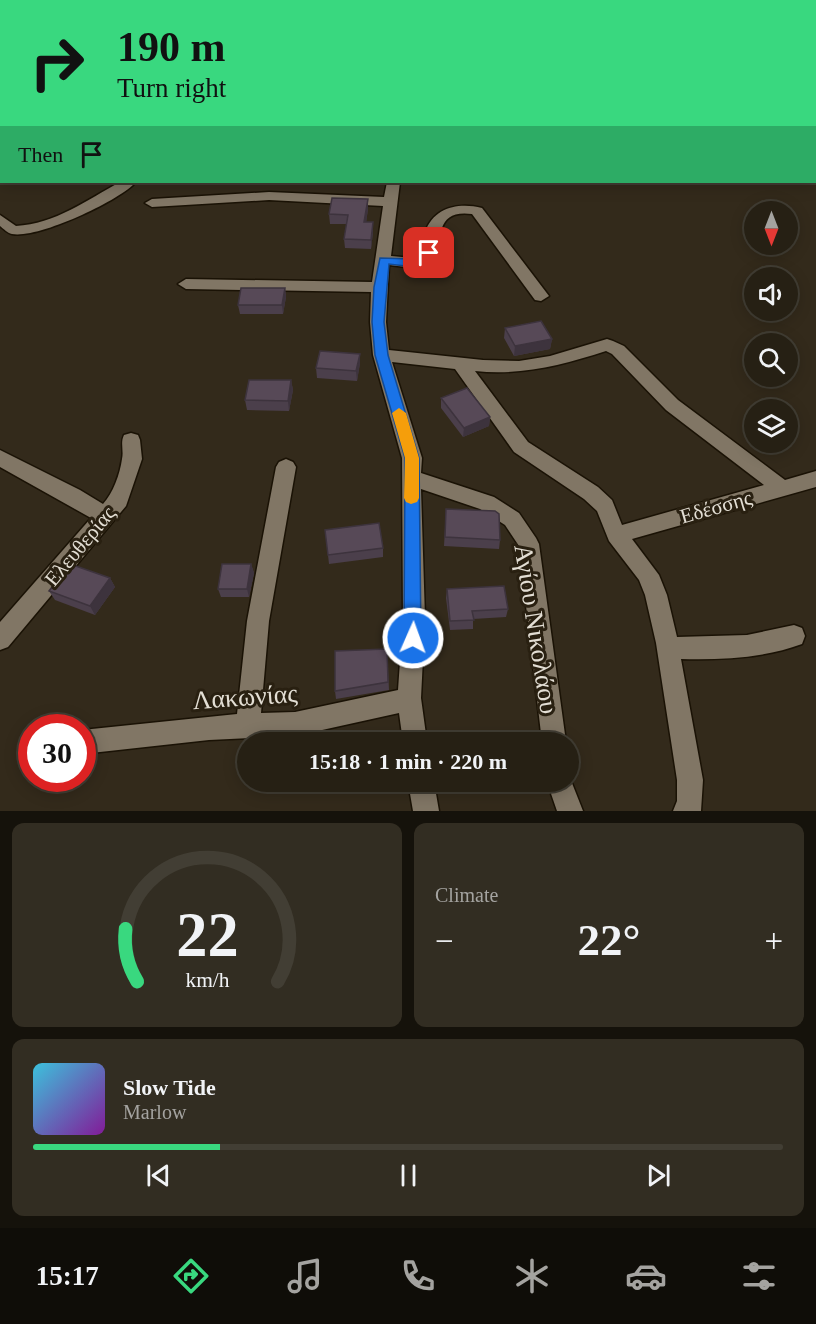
<!DOCTYPE html>
<html lang="en">
<head>
<meta charset="utf-8">
<style>
  body { margin:0; font-family:Georgia,serif; background:#322d22; color:#f1f3f6; height:100vh; display:flex; flex-direction:column; font-size:22px; white-space:nowrap }
  * { box-sizing:border-box; margin:0 }
  p { font-size:20px; color:#a4a3a0 }
  .icon { flex:none; width:33px; height:33px; fill:none; stroke:currentColor; stroke-width:2; stroke-linecap:round; stroke-linejoin:round }
  .map { position:relative; height:811px; overflow:hidden }
  .sheet { display:flex; flex-direction:column; gap:12px; padding:12px; background:#15120b; flex:1 }
  .sheet>* { flex:none }
  .guide { position:absolute; left:0px; top:0px; width:816px; height:183px; box-shadow:0 3px 15px #0003,0 0 0 2px #423e34; background:#39d87f; color:#111; overflow:hidden }
  .needle { width:39px; rotate:180deg }
  .controls { position:absolute; left:744px; top:201px; display:grid; gap:12px }
  .controls a { display:grid; place-items:center; width:54px; height:54px; border-radius:50%; background:#262014; box-shadow:0 3px 15px #0003,0 0 0 2px #423e34; font-size:30px }
  .speed { position:absolute; left:18px; top:714px; display:flex; gap:12px; font-size:30px; font-weight:700; text-align:center }
  .speed>* { display:grid; place-content:center; width:78px; height:78px; border-radius:50%; background:#262014; box-shadow:0 3px 15px #0003,0 0 0 2px #423e34; line-height:1 }
  .speed .limit { border:9px solid #d22; background:#fff; color:#111 }
  .pin { position:absolute; display:grid; place-items:center; width:51px; height:51px; color:#fff; margin:-26px; border-radius:12px; box-shadow:0 3px 9px #0006 }
  .me { position:absolute; width:66px; margin:-33px; rotate:2deg; stroke-linejoin:round; filter:drop-shadow(0 0 4px #0008) }
  .turn { display:flex; align-items:center; gap:21px; height:126px; padding:0 18px; font-size:27px }
  .turn .icon { width:78px; height:78px; stroke-width:2.5 }
  .turn b { display:block; font-size:42px; line-height:51px }
  .then { display:flex; align-items:center; height:57px; padding:0 18px; background:#0003; gap:12px; font-size:22px }
  .big { font-size:45px; font-weight:700; line-height:1.1 }
  .sheet .widget { flex:1; display:flex; flex-direction:column; justify-content:center; gap:9px; min-width:0; padding:0 21px; border-radius:12px; background:#322d22 }
  .sheet .dial { align-items:center; gap:0 }
  .dial svg { height:156px; overflow:visible; fill:none; stroke:#423e34; stroke-width:7; stroke-linecap:round; text-anchor:middle }
  .dial text { fill:#f1f3f6; stroke:none }
  .song { display:flex; align-items:center; gap:18px }
  .cover { width:72px; height:72px; border-radius:9px; background:linear-gradient(135deg,hsl(190 70% 55%),hsl(290 70% 35%)) }
  .played { height:6px; border-radius:3px; background:linear-gradient(90deg,#39d87f 25%,#423e34 25%) }
  .keys { display:flex; justify-content:space-around; direction:ltr }
  .heat { display:flex; justify-content:space-between; align-items:center; font-size:33px; direction:ltr }
  .sheet .tiles { flex:1; display:grid; gap:12px; grid-template-columns:1fr 1fr }
  .widget:last-child { grid-column:span 2 }
  .trip { position:absolute; left:237px; top:732px; width:342px; height:60px; border-radius:30px; background:#262014; box-shadow:0 3px 15px #0003,0 0 0 2px #423e34; font-weight:700; line-height:60px; text-align:center }
  .tab-bar { display:flex; height:96px; justify-content:space-around; align-items:center; background:#0f0d08; color:#a4a3a0 }
  .tab-bar .icon { width:42px; height:42px }
  .tab-bar .active { color:#39d87f }
  .tab-bar b { font-size:27px; color:#f1f3f6 }
  .map>svg:first-child { display:block }
  .lines { fill:none; stroke-linecap:round; stroke-linejoin:round }
  .minor-casing { stroke:#1a1205; stroke-width:3 }
  .path { stroke:#71695c; stroke-width:1.5; stroke-dasharray:3 3; stroke-linecap:butt }
  .minor { fill:#817665; fill-rule:evenodd }
  .wall { fill:#4b3f4b }
  .shaded-wall { fill:#3d333d }
  .building { fill:#574957; stroke:#3d333d; stroke-width:1.5 }
  .route { fill:#1a73e8; stroke:#114b97; stroke-width:1.5 }
  .slow { fill:#f59e0b }
  .labels { text-anchor:middle; dominant-baseline:central; stroke-width:6; stroke-linejoin:round; paint-order:stroke }
  .street-label { font-size:21px; fill:#e3ded4; stroke:#292011 }
  .near-street-label { font-size:26px; fill:#e3ded4; stroke:#292011 }
</style>
</head>
<body>
<div class="map">
<svg width="816" height="811" viewBox="0 0 816 811">
  <rect width="100%" height="100%" fill="#332a1b"/>
  <g class="lines">
    <defs>
      <path id="minor" d="M459,0H476L475,2Z
        M490,0H512L513,2H491Z
        M580,0H591L592,2H581Z
        M654,0H664L665,2H655Z
        M677,0H687L688,2H678Z
        M814,63H816V69H814Z
        M0,113L2,114V122L0,121Z
        M814,138L816,139V147L814,146Z
        M120,182H136C119,201 38,239 12,234C7,233 4,229 0,226V215L16,226C55,224 87,200 120,182Z
        M387,182H400L391,256L413,258L420,256C422,248 422,240 425,232C434,207 459,202 482,208L549,296L541,301L535,300L472,214C433,209 444,241 431,262L414,268L389,265L386,322L389,350L483,360L519,361L550,356L607,339L613,341L624,346L678,400L785,480L816,471V487L632,539L659,575L667,595L677,637L747,635L794,625L802,628L805,636L802,644C764,658 722,660 681,659L703,780L701,811H673L677,801V780L656,643L645,595L639,580L609,541L597,511L584,499L514,452L455,369L392,362L422,458L421,473L494,497L519,513L536,538L539,544L566,742H542L519,546L505,525L480,509L421,489L425,618L421,698L427,742H403L399,713L295,736L209,740L82,754V730L237,714L247,621L276,467L279,462L286,459L293,462L296,467L269,621L261,713L295,712L398,690L403,618L402,458L373,355L370,322L371,292L186,289L178,284L186,279L372,282L383,206L269,200L152,207L145,203L152,199L269,192L384,197ZM606,351L612,354L666,410L764,485L622,525L612,500L598,487L528,442L475,371C522,376 562,365 606,351Z
        M131,433L138,435L140,440L142,459L126,506L8,647L0,650V622L91,518L0,467V450L80,490L103,504C113,493 120,474 122,459C124,450 120,443 124,435Z
        M568,773L583,811H557L547,782H568Z
        M408,782H434L439,811H413Z"/>
    </defs>
    <use href="#minor" class="minor-casing"/>
    <path class="path" d="M721,0L723,2"/>
    <use href="#minor" class="minor"/>
  </g>
  <path class="wall" d="M368,199V209L366,222H373V232L371,249L345,248L344,239L347,224H330L329,214Z
    M285,288L286,297L283,314H240L238,305Z
    M505,328L552,339L550,349L514,356L504,338Z
    M360,354V363L357,381L317,378L316,368Z
    M291,380L293,390L289,411L247,410L245,400Z
    M441,398L490,417L489,426L463,437L441,408Z
    M446,509L500,540L499,549L444,546Z
    M383,548V557L329,564L328,555Z
    M251,564L254,573L249,597H221L218,589Z
    M110,578L115,587L95,615L55,600L49,591Z
    M447,589L508,609L506,617L473,619V629L450,630L446,598Z
    M387,649L389,690L336,699L335,691Z"/>
  <path class="shaded-wall" d="M368,199V209L365,232L364,222Z
    M373,222V232L371,249V240Z
    M285,288L286,297L283,314L282,305Z
    M552,339L550,349L514,356L515,346Z
    M360,354V363L357,381L356,371Z
    M291,380L293,390L289,411L288,401Z
    M490,417L489,426L463,437L464,428Z
    M251,564L254,573L249,597L247,589Z
    M110,578L115,587L95,615L90,606Z"/>
  <path class="building" d="M332,198L368,199L364,222H373L371,240L344,239L348,215L329,214Z
    M241,288H285L282,305H238Z
    M541,321L552,339L515,346L505,328Z
    M320,351L360,354L356,371L316,368Z
    M249,380H291L288,401L245,400Z
    M467,388L490,417L464,428L441,398Z
    M446,509L495,511L499,514L500,540L445,537Z
    M379,523L383,548L328,555L325,530Z
    M70,564L110,578L90,606L49,591Z
    M222,564H251L247,589H218Z
    M504,586L508,609L472,611L474,620L450,621L447,589Z
    M387,649L388,682L335,691V651Z"/>
  <path class="route" d="M429,250L435,253L430,262L414,267L389,264L384,322L388,355L419,458L421,638L419,643L413,646L407,643L404,638L405,458L375,355L372,322L374,287L380,258L413,259L422,257L425,251Z"/>
  <path class="slow" d="M399,408L406,413L419,458V498L417,502L411,504L406,502L404,498L405,458L392,413Z"/>
  <g class="labels">
    <g class="street-label">
      <text transform="translate(716 507) rotate(-16)">Εδέσσης</text>
      <text transform="translate(80 546) rotate(-50)">Ελευθερίας</text>
    </g>
    <g class="near-street-label">
      <text transform="translate(536 629) rotate(81)">Αγίου Νικολάου</text>
      <text transform="translate(245 697) rotate(-4)">Λακωνίας</text>
    </g>
  </g>
</svg>
<div class="controls">
<a><svg class="needle" viewBox="-14 -14 28 28"><path d="M0-13l5 13h-10z" fill="#e53935"/><path d="M0 13l5-13h-10z" fill="#a4a3a0"/></svg></a>
<a><svg class="icon" aria-label="sound" viewBox="0 0 24 24"><path d="M4 9h4l5-4v14l-5-4H4zM17 9q2 3 0 6"/></svg></a>
<a><svg class="icon" aria-label="search" viewBox="0 0 24 24"><circle cx="10" cy="10" r="6"/><path d="M15 15l6 6"/></svg></a>
<a><svg class="icon" aria-label="layers" viewBox="0 0 24 24"><path d="M12 4l9 5-9 5-9-5zM3 14l9 5 9-5"/></svg></a>
</div>
<div class="speed"><div class="limit">30</div></div>
<div class="pin" style="left:429px;top:253px;background:#d93025"><svg class="icon" aria-label="arrive" viewBox="0 0 24 24"><path d="M6 21V4h12l-3 4 3 4H6"/></svg></div>
<svg class="me" style="left:413px;top:638px" viewBox="-20 -20 40 40"><circle r="17" fill="#1a73e8" stroke="#fff" stroke-width="3"/><path d="M0-11L8 9 0 5-8 9z" fill="#fff"/></svg>
<div class="trip">15:18 · 1 min · 220 m</div>
<div class="guide">
<div class="turn"><svg class="icon" aria-label="right" viewBox="0 0 24 24"><path d="M7 20v-9h11M14 6l5 5-5 5"/></svg><div><b>190 m</b>Turn right</div></div>
<div class="then">Then<svg class="icon" aria-label="arrive" viewBox="0 0 24 24"><path d="M6 21V4h12l-3 4 3 4H6"/></svg></div>
</div>
</div>
<section class="sheet">
<div class="tiles">
<div class="widget dial"><svg viewBox="0 0 100 80">
<path d="M14 69A42 42 0 1 1 86 69"/>
<path d="M14 69A42 42 0 0 1 8 42" stroke="#39d87f"/>
<text x="50" y="56" font-size="32" font-weight="700">22</text>
<text x="50" y="72" font-size="11">km/h</text>
</svg></div>
<div class="widget"><p>Climate</p>
<div class="heat"><a>−</a><b class="big">22°</b><a>+</a></div>
</div>
<div class="widget">
<div class="song"><i class="cover"></i><div><b>Slow Tide</b><p>Marlow</p></div></div>
<div class="played"></div>
<div class="keys"><svg class="icon" aria-label="previous" viewBox="0 0 24 24"><path d="M18 5L8 12l10 7zM5 5v14"/></svg><svg class="icon" aria-label="pause" viewBox="0 0 24 24"><path d="M8 5v14M16 5v14"/></svg><svg class="icon" aria-label="next" viewBox="0 0 24 24"><path d="M6 5l10 7-10 7zM19 5v14"/></svg></div>
</div>
</div>
</section>
<nav class="tab-bar">
<b>15:17</b>
<svg class="icon active" aria-label="directions" viewBox="0 0 24 24"><path d="M12 3l9 9-9 9-9-9zM9 14v-3h6M13 9l2 2-2 2"/></svg>
<svg class="icon" aria-label="music" viewBox="0 0 24 24"><path d="M9 18V5l10-2v13"/><circle cx="6" cy="18" r="3"/><circle cx="16" cy="16" r="3"/></svg>
<svg class="icon" aria-label="phone" viewBox="0 0 24 24"><path d="M5 4h4l2 5-3 2q2 4 5 5l2-3 5 2v4C11 20 4 13 5 4z"/></svg>
<svg class="icon" aria-label="climate" viewBox="0 0 24 24"><path d="M12 3v18M4 7l16 10M4 17L20 7"/></svg>
<svg class="icon" aria-label="car" viewBox="0 0 24 24"><path d="M5 17H2v-5l4-1 3-4h7l3 4 3 1v5h-3M9 17h6M6 11h13"/><circle cx="7" cy="17" r="2"/><circle cx="17" cy="17" r="2"/></svg>
<svg class="icon" aria-label="filters" viewBox="0 0 24 24"><path d="M4 7h16M4 17h16"/><circle cx="9" cy="7" r="2"/><circle cx="15" cy="17" r="2"/></svg>
</nav>
</body>
</html>
